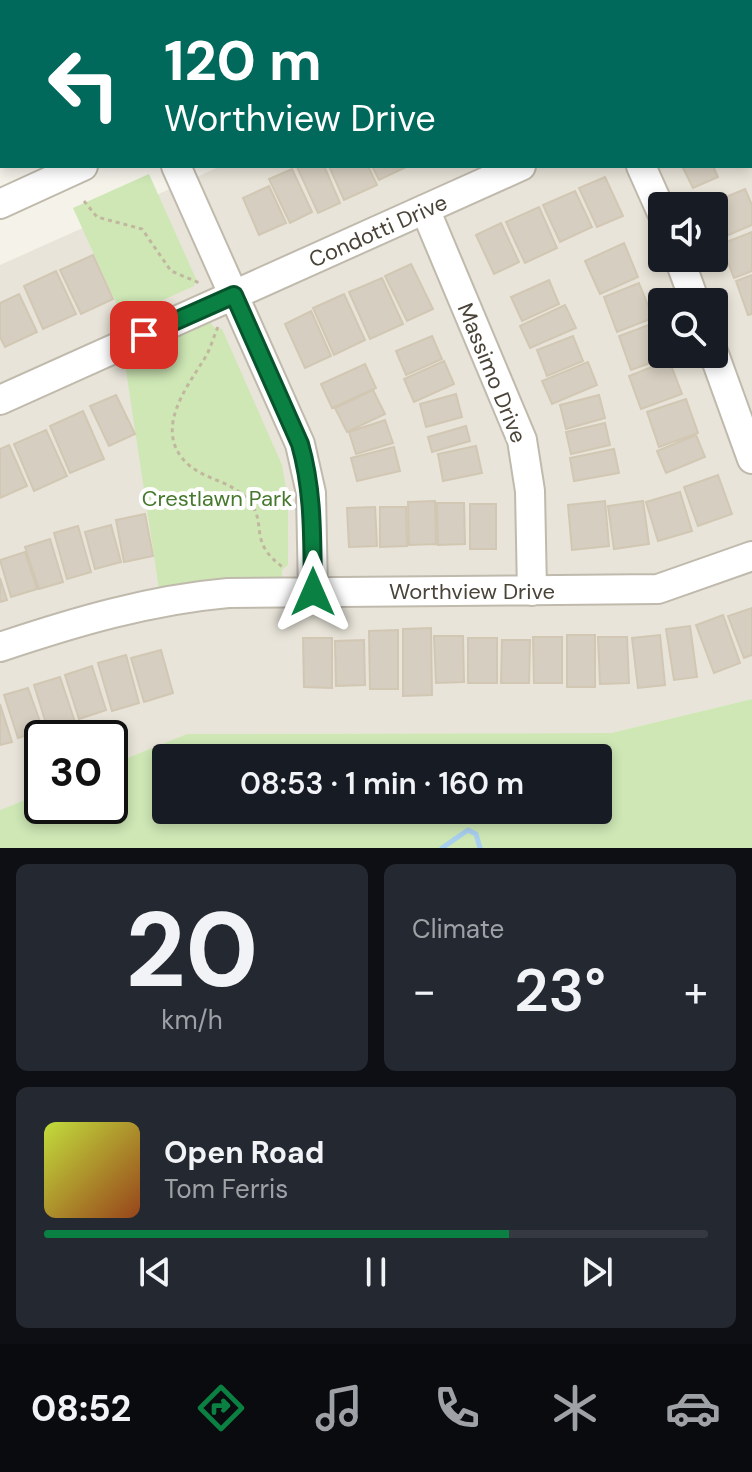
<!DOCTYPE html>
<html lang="en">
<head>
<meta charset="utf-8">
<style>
  body { margin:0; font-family:"DM Sans",sans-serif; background:#242831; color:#f1f3f6; height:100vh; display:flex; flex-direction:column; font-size:30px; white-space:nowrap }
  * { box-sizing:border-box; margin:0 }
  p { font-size:26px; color:#9ea1a6 }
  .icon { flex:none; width:44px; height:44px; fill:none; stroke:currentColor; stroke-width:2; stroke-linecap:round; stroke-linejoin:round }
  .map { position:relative; height:848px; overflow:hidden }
  .sheet { display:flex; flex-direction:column; gap:16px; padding:16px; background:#0d0f14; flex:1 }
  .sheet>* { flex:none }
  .top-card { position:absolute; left:0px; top:0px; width:752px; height:168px; box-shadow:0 4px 12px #0003; background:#00695c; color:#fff; overflow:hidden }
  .buttons { position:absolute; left:648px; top:192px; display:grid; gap:16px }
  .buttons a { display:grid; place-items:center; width:80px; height:80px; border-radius:8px; background:#171b24; box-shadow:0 4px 12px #0003; font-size:40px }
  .speed { position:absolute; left:24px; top:720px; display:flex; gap:16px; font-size:40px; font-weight:700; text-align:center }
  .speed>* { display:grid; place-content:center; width:104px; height:104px; border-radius:50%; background:#171b24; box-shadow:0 4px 12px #0003; line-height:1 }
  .speed .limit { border:4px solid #111; border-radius:12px; background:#fff; color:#111 }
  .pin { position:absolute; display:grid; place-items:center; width:68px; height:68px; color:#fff; margin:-34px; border-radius:16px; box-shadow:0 4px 12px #0006 }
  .me { position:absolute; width:88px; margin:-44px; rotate:0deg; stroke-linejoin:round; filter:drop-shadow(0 0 6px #0008) }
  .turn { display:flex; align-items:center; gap:28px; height:168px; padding:0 32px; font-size:36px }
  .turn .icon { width:104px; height:104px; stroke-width:2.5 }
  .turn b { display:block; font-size:56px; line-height:68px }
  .big { font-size:60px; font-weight:600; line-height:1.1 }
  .sheet .tile { flex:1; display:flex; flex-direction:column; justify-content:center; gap:12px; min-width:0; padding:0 28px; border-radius:12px; background:#242831 }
  .sheet .dial { align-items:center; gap:0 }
  .dial b { font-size:104px; line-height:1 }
  .song { display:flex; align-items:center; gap:24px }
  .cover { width:96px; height:96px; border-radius:12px; background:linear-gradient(135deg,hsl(70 70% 55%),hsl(20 70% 35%)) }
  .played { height:8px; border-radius:4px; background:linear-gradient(90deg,#0b8043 70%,#363941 70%) }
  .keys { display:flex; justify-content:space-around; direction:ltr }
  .heat { display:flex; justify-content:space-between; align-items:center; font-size:44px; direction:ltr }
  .sheet .tiles { flex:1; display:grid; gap:16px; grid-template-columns:1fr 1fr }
  .tile:last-child { grid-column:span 2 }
  .trip { position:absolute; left:152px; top:744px; width:460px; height:80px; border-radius:8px; background:#171b24; box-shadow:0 4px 12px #0003; font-weight:600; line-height:80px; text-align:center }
  .tabs { display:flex; height:128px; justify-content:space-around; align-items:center; background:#090b0e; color:#9ea1a6 }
  .tabs .icon { width:56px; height:56px }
  .tabs .current { color:#0b8043 }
  .tabs b { font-size:36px; color:#f1f3f6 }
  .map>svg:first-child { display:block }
  .residential { fill:#e8e4d9; fill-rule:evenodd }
  .green { fill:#cee7b5; fill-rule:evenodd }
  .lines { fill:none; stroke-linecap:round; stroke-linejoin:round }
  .stream { stroke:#a9cfee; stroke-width:5 }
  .building { fill:#d6cec0; stroke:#d1c7b3; stroke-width:2 }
  .minor-casing { stroke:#c0baad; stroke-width:32 }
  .path { stroke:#c1b79f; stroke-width:3; stroke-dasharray:4 4; stroke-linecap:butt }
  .minor { stroke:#fff; stroke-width:28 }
  .route-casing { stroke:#07532c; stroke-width:20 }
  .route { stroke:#0b8043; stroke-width:14 }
  .labels { text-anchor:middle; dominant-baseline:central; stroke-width:8; stroke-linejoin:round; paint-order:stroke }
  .street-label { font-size:22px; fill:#494338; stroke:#fff }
  .park-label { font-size:22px; fill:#46792d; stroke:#fff }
</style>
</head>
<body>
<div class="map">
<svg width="752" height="848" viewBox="0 0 752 848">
  <rect width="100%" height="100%" fill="#f5f2ea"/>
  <path class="residential" d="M0,0L72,2H2L0,150Z
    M187,0H330L325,2Z
    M592,0H752V699L611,733L188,734L110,765V738H42V793L0,810V265L221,166H750V2H588ZM662,206H714V258H662ZM662,302H714V354H662Z"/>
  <path class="green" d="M149,174L196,279L194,286L123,318L73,208Z
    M209,320L213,327L222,329L282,465L288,500V565L282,570V579L159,589L124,357Z
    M752,699V848H0V810L42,793V806H110V765L187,734L611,733ZM598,758V810H166V758Z"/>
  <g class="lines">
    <path class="stream" d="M442,848L468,830L476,834L480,848"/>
  </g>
  <path class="building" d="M0,0L10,2H2V43Z
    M662,0H691L692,2H658Z
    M324,166L340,203L318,213L297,167Z
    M329,166H368L377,185L344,200Z
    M372,166H408L379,180Z
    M682,166H713L718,177L693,188Z
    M292,169L312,212L290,223L269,179Z
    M605,177L623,216L597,227L579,188Z
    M269,186L286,223L259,235L243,198Z
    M745,189L752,205V225L724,237L714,206L709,204Z
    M575,191L592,227L560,242L543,205Z
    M539,207L557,248L525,263L506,222Z
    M501,223L519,262L494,274L476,235Z
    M752,232V271L734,278L721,244Z
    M624,243L638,277L600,294L585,261Z
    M93,255L113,299L81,314L60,270Z
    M411,264L433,309L407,321L385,276Z
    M56,271L76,314L43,329L24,286Z
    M752,275V314L748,315L736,281Z
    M382,278L403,324L370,339L349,292Z
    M549,280L559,304L522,321L511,297Z
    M639,283L653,318L617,332L604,297Z
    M19,294L37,332L5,347L0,337V303Z
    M344,294L365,340L334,355L313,308Z
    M565,305L576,328L530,348L520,326Z
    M311,311L331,356L305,368L285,324Z
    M654,323L662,354L667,357L631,370L619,336Z
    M432,336L442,359L406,375L396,351Z
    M573,336L583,361L547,376L537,350Z
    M669,360L682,394L641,409L629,376Z
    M444,361L454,384L414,402L404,379Z
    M588,362L597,385L552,404L542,381Z
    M365,364L376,388L332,408L321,384Z
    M373,390L385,414L347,432L335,408Z
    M456,394L462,417L426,427L420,404Z
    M116,395L135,434L109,446L90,406Z
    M599,395L605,418L566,429L560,405Z
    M686,399L698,433L659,447L647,412Z
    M83,411L104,459L70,473L50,426Z
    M385,420L393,443L356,454L349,432Z
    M605,423L610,445L571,454L566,432Z
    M466,426L470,441L432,452L428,437Z
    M46,430L67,476L34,491L14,444Z
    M696,435L705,457L666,473L657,451Z
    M9,445L27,486L0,498V449Z
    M476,446L482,473L443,481L438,454Z
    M394,447L400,471L357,481L351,458Z
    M614,449L619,473L574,481L570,458Z
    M718,475L732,514L698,526L684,487Z
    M680,492L692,531L658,541L646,502Z
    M435,501L436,544L409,545L408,502Z
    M605,501L609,546L572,550L568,505Z
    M643,501L649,544L614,549L608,506Z
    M437,503H464L465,544L438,545Z
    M470,504H496V549H470Z
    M375,507L377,546L349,547L347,508Z
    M380,507H406L407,546L380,547Z
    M145,514L153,556L124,562L116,520Z
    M111,525L121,562L95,569L85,532Z
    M78,526L91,572L67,579L54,533Z
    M50,539L63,582L39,589L25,547Z
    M25,552L37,589L11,597L0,560Z
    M0,578L7,600L0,602Z
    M752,608V655L744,658L728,616Z
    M723,615L740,663L714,673L696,625Z
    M690,626L697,677L674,680L666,629Z
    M431,628L432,695L403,696V629Z
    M398,630V689H370L369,631Z
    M567,635H595V687H567Z
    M660,635L665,685L638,688L632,638Z
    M434,636H463L464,682L436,683Z
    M533,637H562V683H534Z
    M598,637H627L629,683L600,684Z
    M303,638H332V688L304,687Z
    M468,638H497V683H468Z
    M364,640L365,685L336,686L335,641Z
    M502,640H530L529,683H501Z
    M161,650L173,693L144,702L131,658Z
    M126,655L139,703L112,711L98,663Z
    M92,666L106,710L79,719L65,675Z
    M60,677L76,725L49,733L34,685Z
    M28,688L43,730L18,738L4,695Z
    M0,704L12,742L0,745Z"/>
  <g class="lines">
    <defs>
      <path id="minor" d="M444,2L449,0
        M750,64L752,63
        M176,166L300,444L311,493L313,592
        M641,166L662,213
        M0,204L83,166
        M425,209L522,440L530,491L532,591
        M679,258L695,302
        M714,354L752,459
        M0,400L521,166
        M0,647C75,622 149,600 228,593L658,589L752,556"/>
    </defs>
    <use href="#minor" class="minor-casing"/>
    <path class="path" d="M84,201L97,217L142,229L171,271L202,284
      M218,327C213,338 210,351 203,361C184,391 152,434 190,466C207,480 233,482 248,500C269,523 246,541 284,568"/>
    <use href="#minor" class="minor"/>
  </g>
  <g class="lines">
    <defs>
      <path id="route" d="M144,335L234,295L300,444C314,493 312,541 313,592"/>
    </defs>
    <use href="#route" class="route-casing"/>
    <use href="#route" class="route"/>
  </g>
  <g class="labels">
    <g class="street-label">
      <text transform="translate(378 231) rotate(-24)">Condotti Drive</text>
      <text transform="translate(492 373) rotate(68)">Massimo Drive</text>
      <text x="472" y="591">Worthview Drive</text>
    </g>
    <g class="park-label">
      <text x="217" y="498">Crestlawn Park</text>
    </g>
  </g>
</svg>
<div class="buttons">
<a><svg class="icon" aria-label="sound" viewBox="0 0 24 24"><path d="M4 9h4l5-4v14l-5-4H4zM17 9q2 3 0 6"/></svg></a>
<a><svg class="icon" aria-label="search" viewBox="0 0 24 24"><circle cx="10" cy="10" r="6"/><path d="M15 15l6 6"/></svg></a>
</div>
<div class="speed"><div class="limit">30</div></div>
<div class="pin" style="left:144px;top:335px;background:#d93025"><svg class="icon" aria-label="arrive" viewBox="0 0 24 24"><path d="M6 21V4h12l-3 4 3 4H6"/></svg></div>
<svg class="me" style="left:313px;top:592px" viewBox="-20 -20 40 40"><path d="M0-17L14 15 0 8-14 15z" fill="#0b8043" stroke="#fff" stroke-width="4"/></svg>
<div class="trip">08:53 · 1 min · 160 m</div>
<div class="top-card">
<div class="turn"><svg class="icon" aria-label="left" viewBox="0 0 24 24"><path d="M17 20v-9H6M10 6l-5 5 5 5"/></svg><div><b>120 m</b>Worthview Drive</div></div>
</div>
</div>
<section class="sheet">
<div class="tiles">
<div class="tile dial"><b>20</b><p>km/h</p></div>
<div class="tile"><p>Climate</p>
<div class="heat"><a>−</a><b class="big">23°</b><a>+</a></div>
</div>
<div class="tile">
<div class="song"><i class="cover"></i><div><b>Open Road</b><p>Tom Ferris</p></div></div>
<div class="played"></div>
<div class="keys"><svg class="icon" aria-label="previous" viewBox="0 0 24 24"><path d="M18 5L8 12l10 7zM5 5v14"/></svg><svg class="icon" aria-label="pause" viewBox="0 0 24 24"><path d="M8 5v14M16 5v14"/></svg><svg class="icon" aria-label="next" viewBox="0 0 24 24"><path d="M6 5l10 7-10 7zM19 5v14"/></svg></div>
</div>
</div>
</section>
<nav class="tabs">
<b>08:52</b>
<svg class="icon current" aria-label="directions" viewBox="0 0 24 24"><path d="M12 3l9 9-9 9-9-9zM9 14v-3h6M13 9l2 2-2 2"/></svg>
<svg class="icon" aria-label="music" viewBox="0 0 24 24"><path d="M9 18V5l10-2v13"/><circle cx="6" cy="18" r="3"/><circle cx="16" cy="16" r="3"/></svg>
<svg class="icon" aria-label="phone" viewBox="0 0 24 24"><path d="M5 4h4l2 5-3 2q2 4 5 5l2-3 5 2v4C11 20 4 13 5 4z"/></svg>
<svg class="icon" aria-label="climate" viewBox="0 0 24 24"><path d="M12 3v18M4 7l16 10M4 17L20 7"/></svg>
<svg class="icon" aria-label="car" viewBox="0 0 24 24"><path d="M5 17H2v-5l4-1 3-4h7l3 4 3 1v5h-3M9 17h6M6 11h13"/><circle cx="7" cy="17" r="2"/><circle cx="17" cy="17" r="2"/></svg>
</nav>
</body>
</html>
